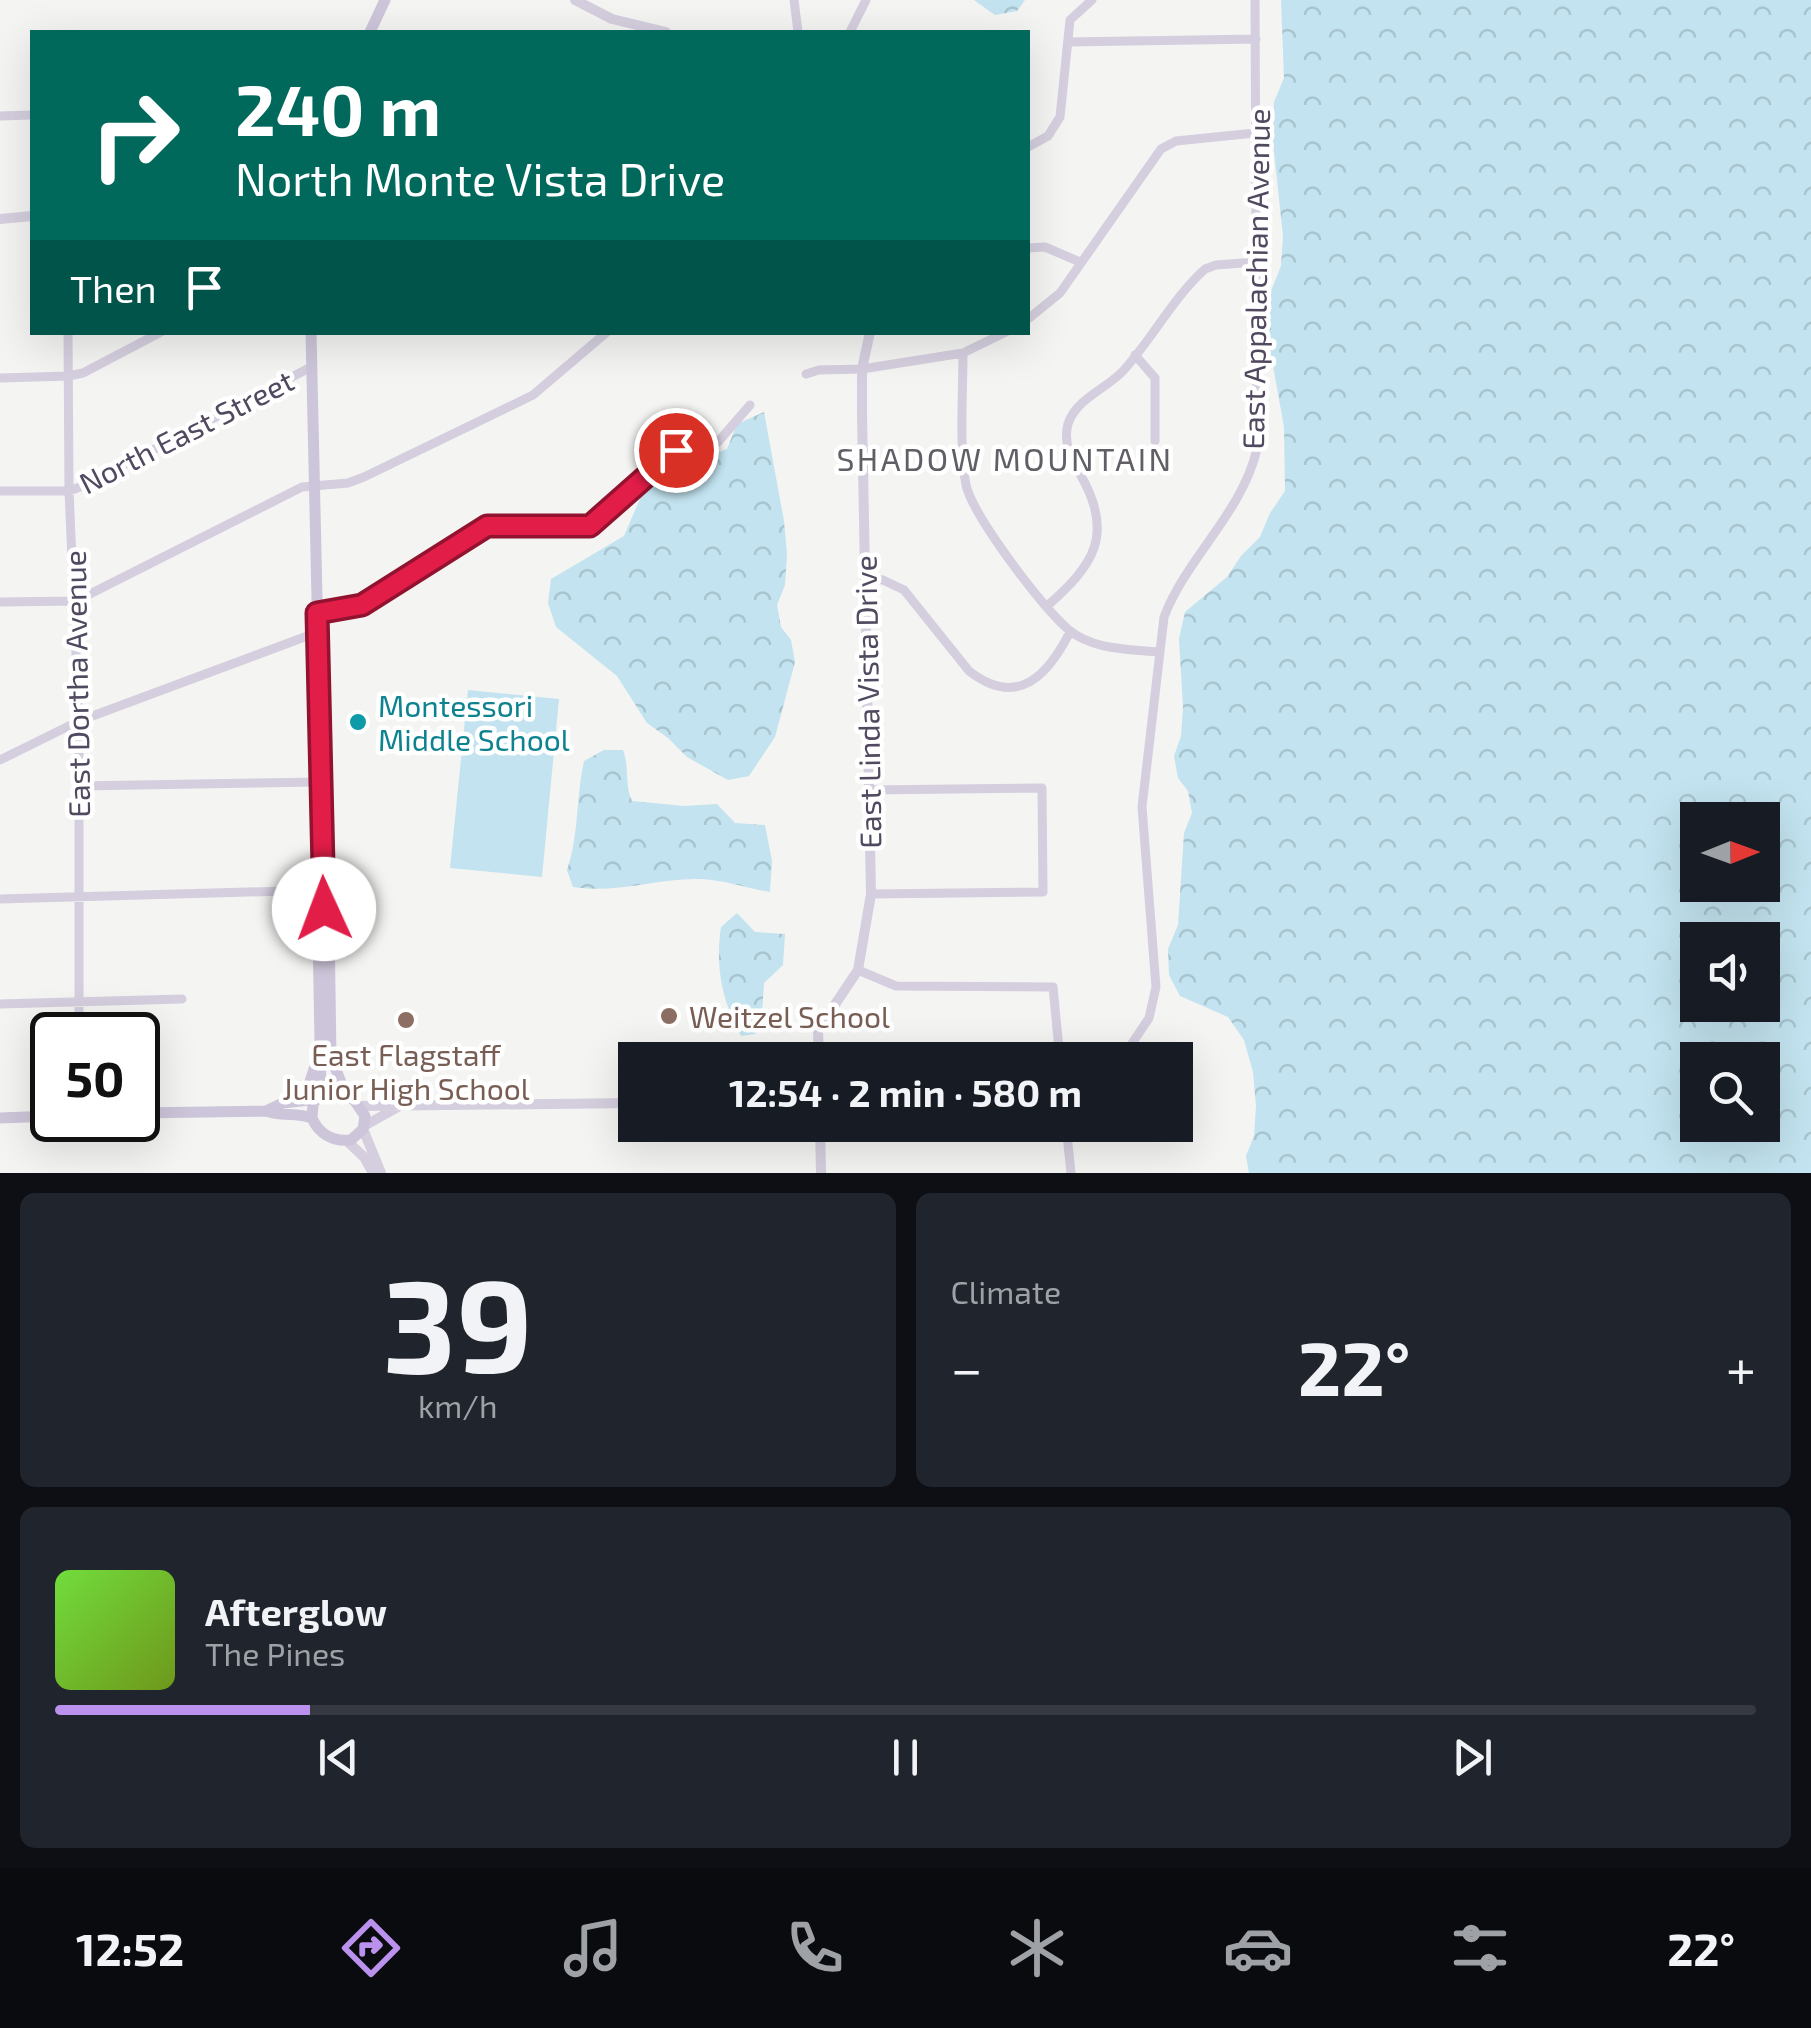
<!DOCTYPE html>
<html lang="en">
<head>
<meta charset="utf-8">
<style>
  body { margin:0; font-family:"Exo 2",sans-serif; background:#20242c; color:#f1f3f6; height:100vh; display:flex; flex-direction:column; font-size:38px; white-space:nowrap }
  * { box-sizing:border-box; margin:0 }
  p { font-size:32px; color:#9ea1a6 }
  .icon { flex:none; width:55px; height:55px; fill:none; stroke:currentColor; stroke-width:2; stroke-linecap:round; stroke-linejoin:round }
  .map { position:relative; height:1173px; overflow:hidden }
  .details { display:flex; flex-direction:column; gap:20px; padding:20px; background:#0d0f14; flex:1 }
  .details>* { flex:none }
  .hud { position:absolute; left:30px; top:30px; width:1000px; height:305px; border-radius:0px; box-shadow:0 10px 40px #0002; background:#00695c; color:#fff; overflow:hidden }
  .needle { width:65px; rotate:89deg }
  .controls { position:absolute; left:1680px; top:802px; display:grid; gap:20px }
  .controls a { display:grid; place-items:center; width:100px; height:100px; border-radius:0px; background:#171b24; box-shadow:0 10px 40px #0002; font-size:50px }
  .speed { position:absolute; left:30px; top:1012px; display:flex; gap:20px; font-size:50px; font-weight:700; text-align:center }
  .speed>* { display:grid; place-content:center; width:130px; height:130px; border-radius:50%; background:#171b24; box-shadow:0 10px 40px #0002; line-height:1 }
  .speed .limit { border:5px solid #111; border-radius:15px; background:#fff; color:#111 }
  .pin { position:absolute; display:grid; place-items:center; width:85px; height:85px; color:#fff; margin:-42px; border:5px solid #fff; border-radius:50%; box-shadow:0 2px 10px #0007 }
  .me { position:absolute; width:110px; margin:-55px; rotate:358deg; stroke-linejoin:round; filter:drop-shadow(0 0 8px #0008) }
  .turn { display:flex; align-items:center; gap:35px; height:210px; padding:0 40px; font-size:45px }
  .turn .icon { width:130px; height:130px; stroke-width:2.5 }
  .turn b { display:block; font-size:70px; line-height:85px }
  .then { display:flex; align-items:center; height:95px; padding:0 40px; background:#0003; gap:20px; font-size:38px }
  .big { font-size:75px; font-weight:700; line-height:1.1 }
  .details .card { flex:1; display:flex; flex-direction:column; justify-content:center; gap:15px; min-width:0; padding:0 35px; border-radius:15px; background:#20242c }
  .details .dial { align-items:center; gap:0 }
  .dial b { font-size:130px; line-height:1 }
  .song { display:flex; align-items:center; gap:30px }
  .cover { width:120px; height:120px; border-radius:15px; background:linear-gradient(135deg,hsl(100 70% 55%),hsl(80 70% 35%)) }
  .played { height:10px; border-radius:5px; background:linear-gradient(90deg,#ba92ed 15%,#363941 15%) }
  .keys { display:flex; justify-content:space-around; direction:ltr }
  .heat { display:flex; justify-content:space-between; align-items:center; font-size:55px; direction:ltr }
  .details .tiles { flex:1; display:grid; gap:20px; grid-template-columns:1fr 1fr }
  .card:last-child { grid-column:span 2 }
  .trip { position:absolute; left:618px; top:1042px; width:575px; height:100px; border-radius:0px; background:#171b24; box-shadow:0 10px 40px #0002; font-weight:700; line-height:100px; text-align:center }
  .menu { display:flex; height:160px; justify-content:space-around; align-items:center; background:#090b0e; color:#9ea1a6 }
  .menu .icon { width:70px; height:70px }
  .menu .current { color:#ba92ed }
  .menu b { font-size:45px; color:#f1f3f6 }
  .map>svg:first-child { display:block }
  .grass { fill:#c2e3ef }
  .forest { fill:url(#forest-crowns); fill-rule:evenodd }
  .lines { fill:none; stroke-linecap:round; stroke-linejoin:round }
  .minor { stroke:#d4cede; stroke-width:9 }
  .tertiary { stroke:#d4cede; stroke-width:10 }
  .secondary { stroke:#cdc5d9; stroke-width:11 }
  .route-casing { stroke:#92132f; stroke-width:25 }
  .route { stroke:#e11d48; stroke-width:18 }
  .culture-dot { fill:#0f9aa8; stroke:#fff; stroke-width:4 }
  .education-dot { fill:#8d6e63; stroke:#fff; stroke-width:4 }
  .labels { text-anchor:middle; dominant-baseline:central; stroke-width:9; stroke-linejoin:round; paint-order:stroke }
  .street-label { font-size:30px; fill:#51495f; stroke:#fff }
  .culture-label { font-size:30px; fill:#0d838f; stroke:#fff; text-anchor:start }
  .education-label { font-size:30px; fill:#785e54; stroke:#fff; text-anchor:start }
  .neighbourhood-label { font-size:32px; letter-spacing:2.5px; fill:#625e66; stroke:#fff }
</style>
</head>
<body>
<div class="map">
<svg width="1811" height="1173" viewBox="0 0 1811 1173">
  <defs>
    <pattern id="forest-crowns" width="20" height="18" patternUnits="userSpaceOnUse" patternTransform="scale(2.5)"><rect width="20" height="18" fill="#c2e3ef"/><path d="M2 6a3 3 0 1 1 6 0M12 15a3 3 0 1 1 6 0" fill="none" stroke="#a8c4cf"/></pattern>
  </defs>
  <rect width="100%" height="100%" fill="#f4f4f2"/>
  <path class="grass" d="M468,690L559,699L542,877L450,868Z"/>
  <path class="forest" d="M974,0H1025L1017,11L995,15Z
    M1281,0H1811V1173H1249L1246,1156L1254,1136L1256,1106L1253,1072L1244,1040L1228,1017L1180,996L1169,975L1168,949L1178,925L1184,833L1192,813L1188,791L1178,778L1174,756L1181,736L1183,706L1179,639L1185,612L1227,577L1241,556L1260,537L1270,513L1285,491L1284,427L1271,355L1269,321L1271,291L1281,266L1283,236L1272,133L1274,102L1284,78ZM1762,820V885H1698V820ZM1762,940V1005H1698V940ZM1762,1060V1125H1698V1060Z
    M764,412L784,521L787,554L785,585L777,605L781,627L791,640L795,662L775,737L749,776L728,780L687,757L668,738L647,723L617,676L556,627L548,603L551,579L624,536L645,487L668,471L727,449L737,424Z
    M604,750H623C630,769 624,783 632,801L684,806L717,804L735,823L765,825L772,861L770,892C746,888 725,880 700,879C657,878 617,894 573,887L567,870C579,835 576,797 584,761Z
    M737,913L755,932L785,934L783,965L764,983L762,1014L755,1034L741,1036C722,1001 715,967 721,927Z"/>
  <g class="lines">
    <path class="minor" d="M794,0L798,32
      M850,32L866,0
      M1068,42L1256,39
      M0,116L32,115
      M1028,147L1048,136L1060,117L1070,20L1092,0
      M1028,248L1045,247L1080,262
      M1028,319L1060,293L1161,149L1176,141L1255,133
      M68,332L69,491L79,721V1035
      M963,353C963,390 959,451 966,485C973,516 1044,610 1069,630C1093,650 1129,649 1158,652
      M1135,355L1155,378V441
      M806,374L819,370L862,369L963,353L1006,332
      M0,378L69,376L83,373L161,332
      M0,491H69L88,484L311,367
      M865,578L883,580L904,590L969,671C1018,709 1048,675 1070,632
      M0,602L76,601L302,487L348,483L364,477L533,395L607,332
      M1047,606C1094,565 1115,534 1080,474C1071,459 1063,442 1068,424C1076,399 1106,389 1123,371C1152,339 1173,298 1205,269L1216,265L1256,262
      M317,613L362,605L487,527L590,526L676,450L718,442L750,405
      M0,760L79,721L318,632
      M79,786L321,782
      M867,790L1042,788L1043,892L871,894
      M0,899L323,890
      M858,970L896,986L1053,987L1060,1060
      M0,1004L182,999
      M1121,1060L1149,1018L1156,987L1142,807L1164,617C1187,557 1242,513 1257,449L1255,0
      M1066,1125L1071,1173"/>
    <path class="tertiary" d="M575,0L612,19L666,32
      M0,219L32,216
      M819,1060L818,1030L858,970L871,894L862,414V369L870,332
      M359,1106L635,1103
      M820,1125L821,1173
      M364,1126L398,1107
      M363,1129L381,1173
      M347,1141L364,1157L373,1173"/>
    <path class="secondary" d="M370,32L385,0
      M311,332L324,909L329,923L331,1057L346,1095
      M337,1092L354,1100L365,1116L363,1129L351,1140C333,1142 319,1134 312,1118L313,1104L318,1097Z
      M321,1095L318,934V918L324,909
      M304,1100L317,1060
      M266,1111L283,1103L309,1100
      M138,1113L266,1111C281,1117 296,1112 312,1118
      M0,1118L52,1116"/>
  </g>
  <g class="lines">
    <defs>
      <path id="route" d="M324,909L317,613L362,605L487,526H590L676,450"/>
    </defs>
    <use href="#route" class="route-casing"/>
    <use href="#route" class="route"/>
  </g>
  <circle class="culture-dot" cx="358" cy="722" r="10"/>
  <g class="education-dot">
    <circle cx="669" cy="1016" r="10"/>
    <circle cx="406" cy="1020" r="10"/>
  </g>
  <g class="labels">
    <g class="street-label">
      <text transform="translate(1255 279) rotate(-89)">East Appalachian Avenue</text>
      <text transform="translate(186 431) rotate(-27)">North East Street</text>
      <text transform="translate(76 684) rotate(-91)">East Dortha Avenue</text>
      <text transform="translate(867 702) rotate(-91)">East Linda Vista Drive</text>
    </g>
    <g class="culture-label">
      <text x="378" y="705">Montessori<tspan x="378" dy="34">Middle School</tspan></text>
    </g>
    <g class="education-label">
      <text x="689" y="1016">Weitzel School</text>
      <text x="406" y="1054" text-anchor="middle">East Flagstaff<tspan x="406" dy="34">Junior High School</tspan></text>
    </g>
    <g class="neighbourhood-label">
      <text x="1005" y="458">SHADOW MOUNTAIN</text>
    </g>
  </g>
</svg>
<div class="controls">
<a><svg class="needle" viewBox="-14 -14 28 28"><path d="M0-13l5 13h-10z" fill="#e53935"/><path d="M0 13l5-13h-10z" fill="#9ea1a6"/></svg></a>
<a><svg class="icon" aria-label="sound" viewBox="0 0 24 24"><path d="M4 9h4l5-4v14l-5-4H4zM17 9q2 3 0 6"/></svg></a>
<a><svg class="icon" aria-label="search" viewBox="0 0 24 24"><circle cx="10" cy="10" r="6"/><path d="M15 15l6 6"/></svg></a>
</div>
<div class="speed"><div class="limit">50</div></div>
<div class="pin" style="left:676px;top:450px;background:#d93025"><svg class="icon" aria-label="arrive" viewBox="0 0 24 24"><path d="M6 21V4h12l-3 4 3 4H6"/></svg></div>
<svg class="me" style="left:324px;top:909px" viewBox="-20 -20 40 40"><circle r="19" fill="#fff"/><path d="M0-13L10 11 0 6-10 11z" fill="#e11d48"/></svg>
<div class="trip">12:54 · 2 min · 580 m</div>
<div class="hud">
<div class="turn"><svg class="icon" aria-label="right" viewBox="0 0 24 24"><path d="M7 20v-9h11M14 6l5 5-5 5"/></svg><div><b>240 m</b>North Monte Vista Drive</div></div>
<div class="then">Then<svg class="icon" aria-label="arrive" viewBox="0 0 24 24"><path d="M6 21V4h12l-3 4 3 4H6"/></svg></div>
</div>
</div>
<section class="details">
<div class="tiles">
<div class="card dial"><b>39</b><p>km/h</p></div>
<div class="card"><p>Climate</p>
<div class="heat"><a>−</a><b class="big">22°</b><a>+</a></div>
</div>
<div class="card">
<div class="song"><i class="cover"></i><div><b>Afterglow</b><p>The Pines</p></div></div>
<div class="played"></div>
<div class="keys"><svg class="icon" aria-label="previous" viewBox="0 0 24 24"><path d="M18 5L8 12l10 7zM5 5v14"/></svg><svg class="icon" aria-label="pause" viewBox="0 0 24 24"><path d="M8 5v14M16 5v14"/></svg><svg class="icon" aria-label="next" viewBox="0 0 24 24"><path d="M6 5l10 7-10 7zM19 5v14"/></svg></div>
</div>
</div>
</section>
<nav class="menu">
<b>12:52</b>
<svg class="icon current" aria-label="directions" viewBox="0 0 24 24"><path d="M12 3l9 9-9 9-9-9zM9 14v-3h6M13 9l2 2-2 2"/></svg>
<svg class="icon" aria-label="music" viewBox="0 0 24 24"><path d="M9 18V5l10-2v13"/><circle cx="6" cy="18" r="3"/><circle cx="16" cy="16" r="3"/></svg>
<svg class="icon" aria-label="phone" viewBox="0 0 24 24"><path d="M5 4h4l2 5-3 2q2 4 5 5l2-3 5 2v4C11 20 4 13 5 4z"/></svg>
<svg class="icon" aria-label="climate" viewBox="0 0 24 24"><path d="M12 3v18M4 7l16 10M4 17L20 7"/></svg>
<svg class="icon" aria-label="car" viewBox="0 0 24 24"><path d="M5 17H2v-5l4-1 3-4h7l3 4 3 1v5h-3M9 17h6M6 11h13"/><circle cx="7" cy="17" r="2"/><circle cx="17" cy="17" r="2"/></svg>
<svg class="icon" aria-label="filters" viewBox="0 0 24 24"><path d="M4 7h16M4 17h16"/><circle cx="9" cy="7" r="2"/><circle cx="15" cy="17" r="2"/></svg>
<b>22°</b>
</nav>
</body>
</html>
